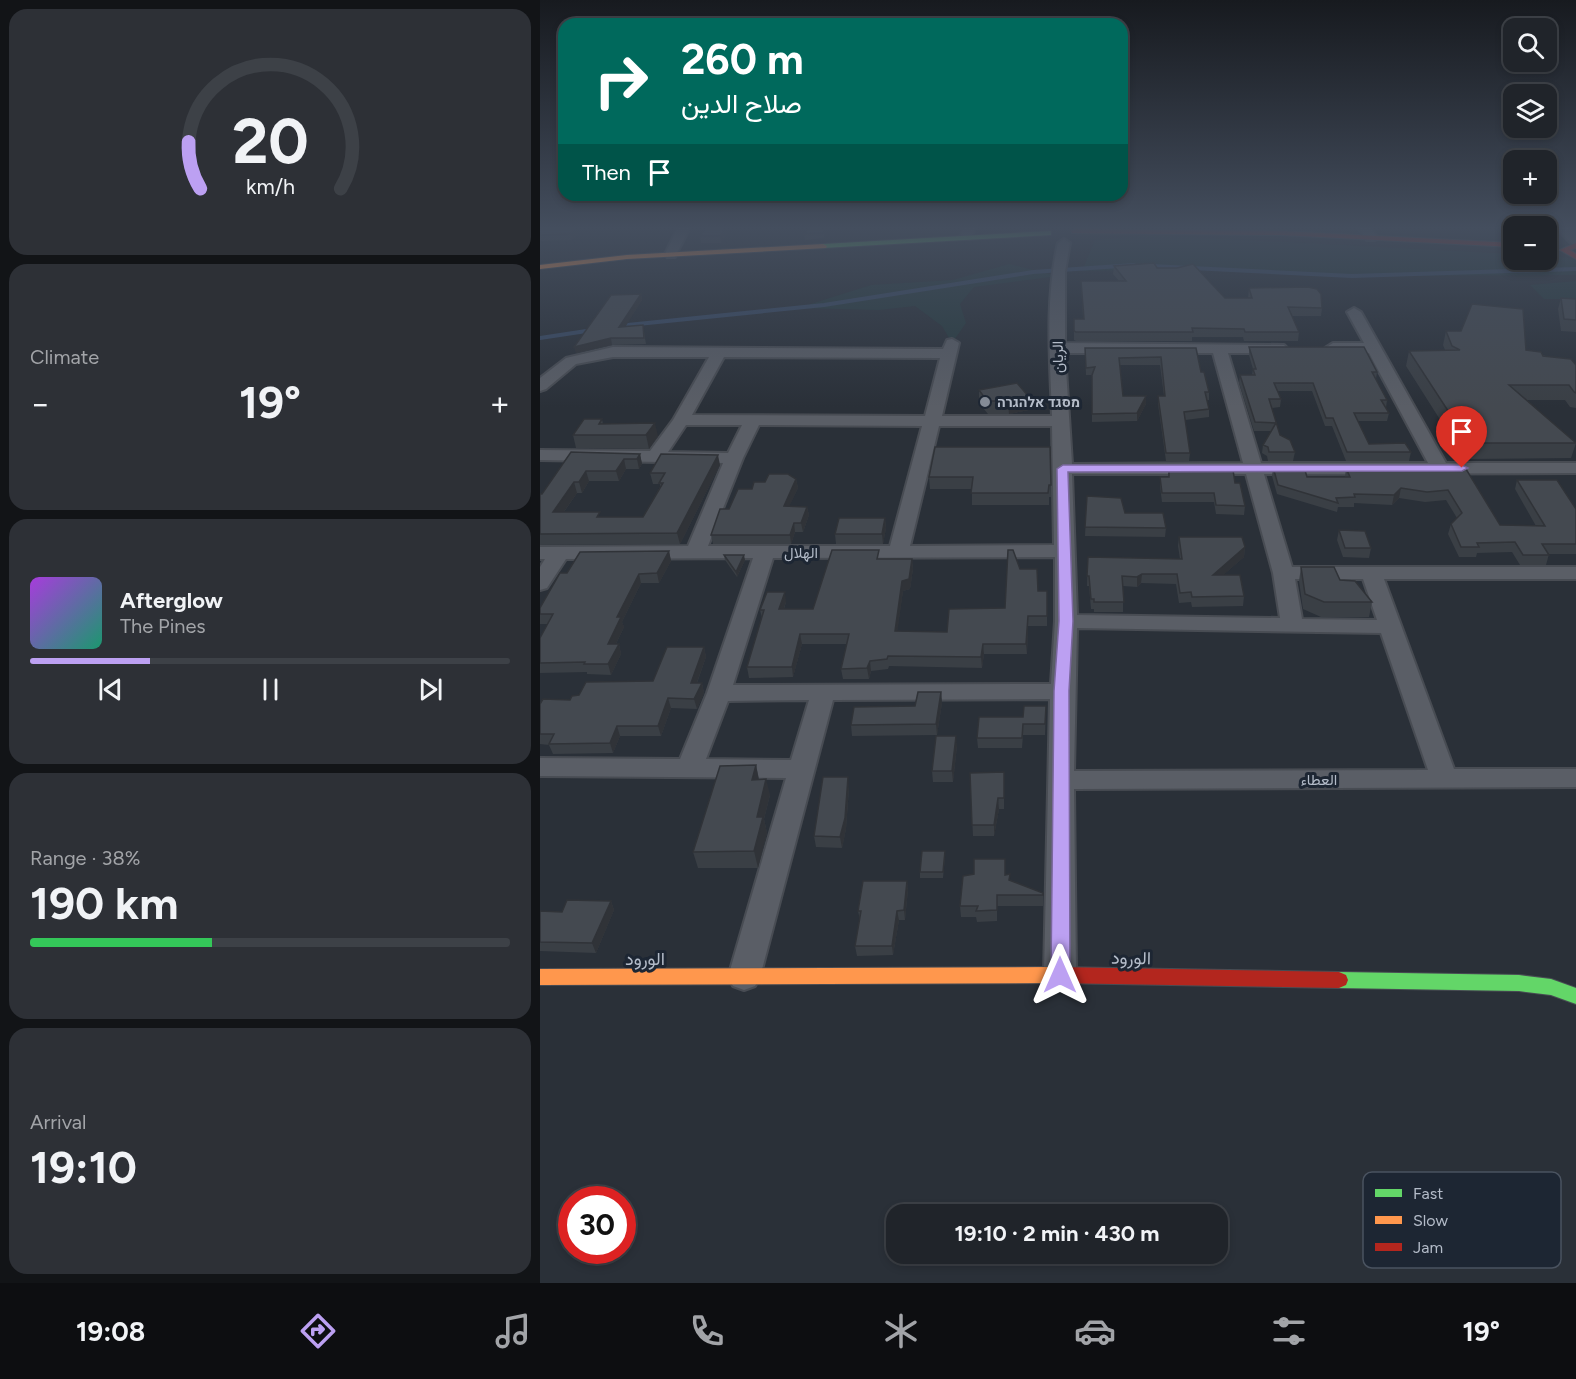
<!DOCTYPE html>
<html lang="en">
<head>
<meta charset="utf-8">
<style>
  body { margin:0; font-family:Figtree,Vazirmatn,Heebo,sans-serif; background:#2d3036; color:#f1f3f6; height:100vh; display:flex; flex-direction:column; font-size:22px; white-space:nowrap }
  * { box-sizing:border-box; margin:0 }
  p { font-size:20px; color:#a2a4a8 }
  .icon { flex:none; width:33px; height:33px; fill:none; stroke:currentColor; stroke-width:2; stroke-linecap:round; stroke-linejoin:round }
  .map { position:relative; flex:1; overflow:hidden }
  .drawer { display:flex; flex-direction:column; gap:9px; padding:9px; background:#121417; width:540px }
  .drawer>* { flex:none }
  .hud { position:absolute; left:18px; top:18px; width:570px; height:183px; border-radius:18px; box-shadow:0 3px 9px #0003,0 0 0 2px #3d4147; background:#00695c; color:#fff; overflow:hidden }
  .buttons { position:absolute; left:963px; top:18px; display:grid; gap:12px }
  .buttons a { display:grid; place-items:center; width:54px; height:54px; border-radius:12px; background:#20242a; box-shadow:0 3px 9px #0003,0 0 0 2px #3d4147; font-size:30px }
  .speed { position:absolute; left:18px; top:1186px; display:flex; gap:12px; font-size:30px; font-weight:700; text-align:center }
  .speed>* { display:grid; place-content:center; width:78px; height:78px; border-radius:50%; background:#20242a; box-shadow:0 3px 9px #0003,0 0 0 2px #3d4147; line-height:1 }
  .speed .limit { border:9px solid #d22; background:#fff; color:#111 }
  .pin { position:absolute; display:grid; place-items:center; width:51px; height:51px; color:#fff; margin:-62px -26px; border-radius:50% 50% 50% 0; rotate:-45deg; box-shadow:0 0 6px #0007 }
  .pin .icon { rotate:45deg }
  .me { position:absolute; width:66px; margin:-33px; rotate:0deg; stroke-linejoin:round; filter:drop-shadow(0 0 4px #0008) }
  .turn { display:flex; align-items:center; gap:21px; height:126px; padding:0 24px; font-size:27px }
  .turn .icon { width:78px; height:78px; stroke-width:2.5 }
  .turn b { display:block; font-size:42px; line-height:51px }
  .then { display:flex; align-items:center; height:57px; padding:0 24px; background:#0003; gap:12px; font-size:22px }
  .big { font-size:45px; font-weight:700; line-height:1.1 }
  .drawer .tile { flex:1; display:flex; flex-direction:column; justify-content:center; gap:9px; min-width:0; padding:0 21px; border-radius:18px; background:#2d3036 }
  .drawer .dial { align-items:center; gap:0 }
  .dial svg { height:156px; overflow:visible; fill:none; stroke:#3d4147; stroke-width:7; stroke-linecap:round; text-anchor:middle }
  .dial text { fill:#f1f3f6; stroke:none }
  .song { display:flex; align-items:center; gap:18px }
  .cover { width:72px; height:72px; border-radius:9px; background:linear-gradient(135deg,hsl(280 70% 55%),hsl(160 70% 35%)) }
  .played { height:6px; border-radius:3px; background:linear-gradient(90deg,#bca0f2 25%,#3d4147 25%) }
  .keys { display:flex; justify-content:space-around; direction:ltr }
  .heat { display:flex; justify-content:space-between; align-items:center; font-size:33px; direction:ltr }
  .charge { height:9px; border-radius:4px; background:linear-gradient(90deg,#34c759 38%,#3d4147 0) }
  .trip { position:absolute; left:346px; top:1204px; width:342px; height:60px; border-radius:18px; background:#20242a; box-shadow:0 3px 9px #0003,0 0 0 2px #3d4147; font-weight:700; line-height:60px; text-align:center }
  .dock { display:flex; height:96px; justify-content:space-around; align-items:center; background:#0d0e11; color:#a2a4a8 }
  .dock .icon { width:42px; height:42px }
  .dock .on { color:#bca0f2 }
  .dock b { font-size:27px; color:#f1f3f6 }
  main { display:flex; flex:1; min-height:0 }
  .map>svg:first-child { display:block }
  .green { fill:#273a3e }
  .lines { fill:none; stroke-linecap:round; stroke-linejoin:round }
  .stream { stroke:#384963; stroke-width:4 }
  .street-casing { stroke:#484c53; stroke-width:4 }
  .fast-casing { stroke:#484c53; stroke-width:2 }
  .slow-casing { stroke:#484c53; stroke-width:2 }
  .jam-casing { stroke:#484c53; stroke-width:2 }
  .street { fill:#5a5e66; fill-rule:evenodd }
  .fast { fill:#63d668; fill-rule:evenodd }
  .slow { fill:#ff974d; fill-rule:evenodd }
  .jam { fill:#b3261e; fill-rule:evenodd }
  .wall { fill:#3a3f45 }
  .shaded-wall { fill:#303338 }
  .building { fill:#444950; stroke:#303338; stroke-width:1.5 }
  .route { fill:#bca0f2; stroke:#7a689d; stroke-width:1.5 }
  .poi-dot { fill:#848b96; stroke:#1d2633; stroke-width:2 }
  .labels { text-anchor:middle; dominant-baseline:central; stroke-width:6; stroke-linejoin:round; paint-order:stroke }
  .far-poi-label { font-size:14px; font-weight:bold; fill:#b4bcc9; stroke:#1d2633; text-anchor:start }
  .street-label { font-size:15px; fill:#b4bcc9; stroke:#1d2633 }
  .near-street-label { font-size:18px; fill:#b4bcc9; stroke:#1d2633 }
  .key { fill:#1d2633; stroke:#4a5360; stroke-width:1.5 }
  .key-label { font-size:16px; fill:#b4bcc9 }
</style>
</head>
<body>
<main>
<section class="drawer">
<div class="tile dial"><svg viewBox="0 0 100 80">
<path d="M14 69A42 42 0 1 1 86 69"/>
<path d="M14 69A42 42 0 0 1 8 45" stroke="#bca0f2"/>
<text x="50" y="56" font-size="32" font-weight="700">20</text>
<text x="50" y="72" font-size="11">km/h</text>
</svg></div>
<div class="tile"><p>Climate</p>
<div class="heat"><a>−</a><b class="big">19°</b><a>+</a></div>
</div>
<div class="tile">
<div class="song"><i class="cover"></i><div><b>Afterglow</b><p>The Pines</p></div></div>
<div class="played"></div>
<div class="keys"><svg class="icon" aria-label="previous" viewBox="0 0 24 24"><path d="M18 5L8 12l10 7zM5 5v14"/></svg><svg class="icon" aria-label="pause" viewBox="0 0 24 24"><path d="M8 5v14M16 5v14"/></svg><svg class="icon" aria-label="next" viewBox="0 0 24 24"><path d="M6 5l10 7-10 7zM19 5v14"/></svg></div>
</div>
<div class="tile"><p>Range · 38%</p><b class="big">190 km</b><div class="charge"></div></div>
<div class="tile"><p>Arrival</p><b class="big">19:10</b></div>
</section>
<div class="map">
<svg width="1036" height="1283" viewBox="0 0 1036 1283">
  <rect width="100%" height="100%" fill="#2a3038"/>
  <path class="green" d="M609,235L973,254L974,260H1006L1007,255L1036,259V275L817,276L676,269L542,271L555,240Z
    M469,264L518,276L434,287L420,304L426,323L412,343L402,326L375,306L339,310L258,308L331,285L413,280Z
    M1036,281V299H1004L990,285Z"/>
  <g class="lines">
    <path class="stream" d="M611,266L812,276L1036,269
      M78,326L284,305L493,272L594,265
      M0,338L53,330"/>
    <defs>
      <path id="street" d="M138,227H150L135,257H127L125,254Z
        M423,227H435L431,239H423L421,236Z
        M818,227H830L837,237L835,240H827Z
        M1015,227H1028L1036,234V245L1032,244Z
        M524,239L530,243L525,272V343L744,345L747,348L739,353H688L721,463H888L829,353H793L785,348L793,343H824L807,312L814,308L821,312L906,463H1036V473L724,474L752,567H1036V579H844L914,769H1036V787L534,789L536,975L531,984L520,988L509,984L504,975L510,699L293,700L220,977L215,986L204,990L193,986L188,977L246,778L0,776V758L140,759L167,693L213,558L26,559L7,588L0,590V567L5,559H0V547L148,546L183,463L0,460V450L110,451L133,420L169,357H73L36,364L6,389L0,391V378L26,358L73,347L403,349L407,340L412,339L419,343L402,416H512C510,358 505,299 518,243ZM525,353H673L703,463L532,464ZM184,357L400,358L385,416L152,415ZM146,425H202L188,453L128,452ZM219,425L382,426L350,546H168L203,458ZM399,426H512L514,545L370,546ZM532,474H706L733,573L740,618L537,615ZM515,557V621L511,684L193,685L233,558ZM755,579H823L837,620L762,619ZM537,628L841,633L888,770L534,771ZM269,700L251,760L166,759L188,701Z"/>
      <path id="fast" d="M508,231H511V235L283,248L279,246L283,244Z
        M799,972L979,975L1011,979L1036,988V1004L1011,995L979,991L799,988L792,985L790,980L792,975Z"/>
      <path id="slow" d="M283,244L287,246L286,248L87,259L0,269V265L87,255Z
        M516,967L523,970L525,975L523,980L516,983L0,985V969Z"/>
      <path id="jam" d="M535,229L741,231L974,243V247L741,235L532,233L531,231Z
        M1036,243V248L1030,250L1036,254V259L1020,250Z
        M516,967L799,972L806,975L808,980L806,985L799,988L516,983L509,980L507,975L509,970Z"/>
    </defs>
    <use href="#street" class="street-casing"/>
    <use href="#fast" class="fast-casing"/>
    <use href="#slow" class="slow-casing"/>
    <use href="#jam" class="jam-casing"/>
    <use href="#street" class="street"/>
    <use href="#fast" class="fast"/>
    <use href="#slow" class="slow"/>
    <use href="#jam" class="jam"/>
  </g>
  <path class="wall" d="M0,227H45L31,240L0,241Z
    M192,227L181,243H161L160,236Z
    M269,227H329L328,230H284V238L265,240L264,234Z
    M574,266L617,268L685,298H708L709,288L782,308L781,316H752L759,332L758,341H704L703,337H652V341H536L534,340V319H543L541,281H579L573,274Z
    M101,294L102,300L85,326L104,332L106,344L72,345L36,353Z
    M1021,298L1036,299V332L1021,331L1018,309Z
    M906,331L986,350L1036,365V408L1030,407L1025,400H986L1036,443L1031,458L925,459L866,366L869,351L905,350L903,345Z
    M709,347L837,372L836,379L847,400L846,408L849,413L847,421H818L829,444L871,452L869,461H806L792,426H785L772,391H738L741,399L740,407L732,408L740,435L755,452L753,461H728L727,456L722,453L723,445L731,431H714L699,383L700,375H712L713,369L709,355Z
    M545,348H656L661,372L669,392V400H667L669,409V417L645,420L650,453L649,461H626L618,404V396H624L620,365H580L583,396H606V404L597,421L552,422V375H546Z
    M439,390L489,397V410L469,414H448L439,403Z
    M62,419L63,424L118,436L109,449L36,448L33,435Z
    M510,447L511,497H509V505H432V489H390L389,477Z
    M31,452L100,454L102,464L99,469H86L79,481H49L42,493H37L24,512L61,517H103L120,487V484H113L110,473L180,465L140,544L0,545V494H2Z
    M733,467L767,477H805L806,468H814V467L926,469L960,525L996,526L975,489L977,480L1036,509V554H1009L1006,565H980L972,552L937,553L936,557H919L908,534L911,524L917,518L906,500L885,502L859,498L852,505L814,503V507H798L797,512L737,494L732,476Z
    M629,468L695,483L705,506L704,515L676,514L674,502H622L620,486V477H628Z
    M256,479L258,488L249,506L267,507L269,515L263,532H255L251,544H173L171,535L189,509L212,489L225,482Z
    M547,496L585,513L626,528L625,537L545,536Z
    M345,518L346,528L343,544H296L295,534Z
    M799,530L831,548L829,558L803,557L797,540Z
    M639,537L705,547L704,557L683,575L704,596L703,606L652,607L651,602L639,603L636,584L601,583L597,587L583,586V612H554V609H551L549,586H547L548,557L640,559L638,546Z
    M129,551L131,561L119,583H101L82,622L84,627L76,644H79L81,654L71,675L47,674V672L0,673V638L8,624H0V608L27,573Z
    M184,555L205,560L197,577L185,560Z
    M340,559H372L373,569L370,589L363,591L357,631L407,632L465,608L480,569L498,591H507V626H488L487,654H444L442,668L349,666L348,669L331,671L329,679H303L301,669L307,644H262L253,677L209,678L207,667L222,618L220,610L246,602L244,609H273Z
    M761,567L800,580L832,602L829,617H781L763,609L759,581Z
    M164,647L166,657L157,683H162L164,693L157,709L131,708L121,736H80L73,753L13,754L9,745L0,744V704L30,700L39,695L113,681Z
    M401,692L402,703L397,735L312,736L311,725L375,706Z
    M506,706L505,735H483L482,748H438L437,738L483,717Z
    M417,746L413,782H393L392,771Z
    M216,765L219,779L230,795L224,819L227,833L218,868H158L153,852Z
    M464,772V809H459L454,836H433L430,773Z
    M309,788L306,829L302,848L276,847L274,836Z
    M405,856L403,878H380V872Z
    M466,875L470,880L503,893V906H457V921L437,922L436,917H421L420,906Z
    M367,881L368,890L365,920H359L353,955L317,956L315,946L320,920L318,911Z
    M71,901L74,910L56,953L0,951V911L22,912Z"/>
  <path class="shaded-wall" d="M37,227H45L31,240L30,234Z
    M186,227H192L181,243L180,236Z
    M101,294L102,300L81,334L79,327Z
    M71,338L72,345L36,353L34,347Z
    M606,396V404L597,421V413Z
    M489,397V410L469,414L468,401Z
    M115,423L118,436L109,449L106,435Z
    M100,454L102,464L99,469L97,459Z
    M178,455L180,465L140,544L137,533Z
    M84,459L86,469L79,481L76,471Z
    M46,471L49,481L42,493L39,482Z
    M256,479L258,488L245,515L244,506Z
    M34,482L37,493L16,523L13,512Z
    M861,488L859,498L852,505L854,495Z
    M267,507L269,515L263,532L261,523Z
    M345,518L346,528L343,544L342,534Z
    M254,523L255,532L251,544L250,535Z
    M705,547L704,557L672,585L673,575Z
    M129,551L131,561L119,583L117,573Z
    M204,555L205,560L197,577L196,572Z
    M372,559L373,569L370,589L363,591L356,642L355,631L362,581Z
    M99,574L101,583L82,622L84,627L71,654L68,644L77,617Z
    M602,574L601,583L597,587V577Z
    M245,592L246,602L240,619L239,609Z
    M488,616V626L487,654L486,644Z
    M260,634L262,644L253,677L252,667Z
    M79,644L81,654L71,675L68,664Z
    M443,644L444,654L442,668L441,657Z
    M164,647L166,657L153,693L151,683Z
    M330,661L331,671L329,679L327,668Z
    M162,683L164,693L157,709L154,699Z
    M401,692L402,703L397,735L396,724Z
    M128,698L131,708L121,736L118,726Z
    M77,726L80,736L73,753L70,743Z
    M416,736L417,746L413,782L412,771Z
    M216,765L219,781L212,780Z
    M308,777L309,788L306,829L302,848L300,837Z
    M226,779L230,795L224,819L227,833L218,868L214,851L217,817Z
    M458,798L459,809L454,836V825Z
    M367,881L368,890L365,920L364,910Z
    M71,901L74,910L56,953L52,943Z
    M357,911L359,920L353,955L352,946Z"/>
  <path class="building" d="M0,227H37L30,234L0,235Z
    M166,227H186L180,236H160Z
    M269,227H283L284,233L264,234Z
    M614,263L617,268H637L653,264L685,298H712L709,288L768,287L777,289L781,294L782,308L748,307L759,332H705L704,329L652,328L653,332H536L534,331V319H544L541,281H586L574,266Z
    M101,294L79,327L103,325L104,338H71L34,347L71,295Z
    M1021,298L1036,299V320L1024,319Z
    M932,304L983,309L986,350L1001,352L1003,356L1031,359L1036,365V393L1034,392L1029,385H969L1036,443H929L869,351L920,350L912,346L906,331H921Z
    M709,347H824L837,372H832L847,400H841L849,413H814L829,444L865,443L871,452H807L793,418H786L773,383H734L741,399H729L740,435L750,440L755,452H729L728,447L723,445L736,423L715,422L700,375H715L713,369H716Z
    M545,348H656L661,372H664L669,392H665L669,409L644,412L650,453H626L618,396H625L621,357L579,358L583,396H606L597,413L552,414V375L555,367L546,368Z
    M477,383L489,397L468,401H447L439,390Z
    M44,419H62L59,424L115,423L106,435H33Z
    M395,447H510L511,485H509L508,493H431L433,477H389Z
    M31,452L100,454L97,459H84L76,471H46L39,482H34L13,512H60L57,517H103L123,483H119L125,473H110L121,454L178,455L137,533L0,534V494H2Z
    M733,467H764L767,477H810L806,468H815L814,467L926,469L960,525L1005,526L977,480H1017L1036,509V544H1002L1009,555H983L975,542L937,543L939,547H921L911,524L922,513L908,490L887,492L861,488L854,495L814,494L815,497L796,498L798,503L738,485Z
    M629,468L693,470L695,483H700L705,506L676,505L674,493H622L620,477H629Z
    M229,474H248L256,479L244,506L267,507L261,523H254L250,535H171L180,509H189L198,489H212L214,482H225Z
    M547,496L581,498L585,513H623L626,528L545,527Z
    M299,518H345L342,534H295Z
    M799,530L825,531L831,548H805Z
    M639,537H702L705,547L673,575H700L704,596L652,597L651,592L640,593L637,574H602L597,577L582,576L584,602H554V599H551L549,576H547L548,557L642,559Z
    M292,550H339L337,559H372L369,579L362,581L355,631L407,632L409,609L465,608L468,550H473L480,569H497L498,591H507V616H488L486,644H443L441,657L348,656L347,659L330,661L327,668L301,669L309,634H260L252,667H207L224,610H220L227,592H245L239,609H273Z
    M129,551L117,573L99,574L77,617H81L68,644H79L68,664H44L45,662L0,663V638L13,614H0V608L20,573H27L40,552Z
    M184,555H204L196,572Z
    M761,567H794L800,580L815,581L832,602H784L765,594Z
    M127,647H164L151,683H162L154,699L128,698L118,726H77L70,743L9,744L14,734H0V704L3,699L30,700L32,696L39,695L46,682L113,681Z
    M378,692H401L396,724L311,725L314,707L375,706Z
    M484,706H506L505,724H483L482,738H437L439,717H483Z
    M396,736H416L412,771H392Z
    M216,765L212,780L226,779L217,817H223L214,851L153,852L180,766Z
    M464,772V798H458L454,825H432L430,773Z
    M283,777H308L305,818L300,837L274,836Z
    M382,851H405L403,872H380Z
    M434,859H465V875L470,874L469,880L503,893V895H457V910L436,911L438,906H420L423,876L434,874Z
    M323,881H367L364,910L357,911L352,946H315L321,911H318Z
    M27,900L71,901L52,943L0,942V911L22,912Z"/>
  <linearGradient id="sky" x2="0" y2="1"><stop stop-color="#171a1f"/><stop offset="0.56" stop-color="#444e5e"/><stop offset="1" stop-color="#444e5e" stop-opacity="0"/></linearGradient>
  <rect width="1036" height="407" fill="url(#sky)"/>
  <path class="route" d="M523,465H922L928,468L922,471L528,472L533,621L529,691L530,975L527,981L520,983L514,981L511,975L514,691L519,621L517,469Z"/>
  <circle class="poi-dot" cx="445" cy="402" r="6"/>
  <g class="labels">
    <g class="far-poi-label">
      <text x="457" y="402">מסגד אלהגרה</text>
    </g>
    <g class="street-label">
      <text transform="translate(518 357) rotate(-91)">الريان</text>
      <text x="261" y="553">الهلال</text>
      <text x="779" y="780">العطاء</text>
    </g>
    <g class="near-street-label">
      <text transform="translate(591 958) rotate(1)">الورود</text>
      <text x="105" y="959">الورود</text>
    </g>
  </g>
  <rect x="823" y="1172" width="198" height="96" rx="9" class="key"/>
  <rect x="835" y="1189" width="27" height="8" fill="#63d668"/>
  <rect x="835" y="1216" width="27" height="8" fill="#ff974d"/>
  <rect x="835" y="1243" width="27" height="8" fill="#b3261e"/>
  <g class="key-label">
    <text x="873" y="1199">Fast</text>
    <text x="873" y="1226">Slow</text>
    <text x="873" y="1253">Jam</text>
  </g>
</svg>
<div class="buttons">
<a><svg class="icon" aria-label="search" viewBox="0 0 24 24"><circle cx="10" cy="10" r="6"/><path d="M15 15l6 6"/></svg></a>
<a><svg class="icon" aria-label="layers" viewBox="0 0 24 24"><path d="M12 4l9 5-9 5-9-5zM3 14l9 5 9-5"/></svg></a>
<a>+</a>
<a>−</a>
</div>
<div class="speed"><div class="limit">30</div></div>
<div class="pin" style="left:922px;top:468px;background:#d93025"><svg class="icon" aria-label="arrive" viewBox="0 0 24 24"><path d="M6 21V4h12l-3 4 3 4H6"/></svg></div>
<svg class="me" style="left:520px;top:975px" viewBox="-20 -20 40 40"><path d="M0-17L14 15 0 8-14 15z" fill="#bca0f2" stroke="#fff" stroke-width="4"/></svg>
<div class="trip">19:10 · 2 min · 430 m</div>
<div class="hud">
<div class="turn"><svg class="icon" aria-label="right" viewBox="0 0 24 24"><path d="M7 20v-9h11M14 6l5 5-5 5"/></svg><div><b>260 m</b>صلاح الدين</div></div>
<div class="then">Then<svg class="icon" aria-label="arrive" viewBox="0 0 24 24"><path d="M6 21V4h12l-3 4 3 4H6"/></svg></div>
</div>
</div>
</main>
<nav class="dock">
<b>19:08</b>
<svg class="icon on" aria-label="directions" viewBox="0 0 24 24"><path d="M12 3l9 9-9 9-9-9zM9 14v-3h6M13 9l2 2-2 2"/></svg>
<svg class="icon" aria-label="music" viewBox="0 0 24 24"><path d="M9 18V5l10-2v13"/><circle cx="6" cy="18" r="3"/><circle cx="16" cy="16" r="3"/></svg>
<svg class="icon" aria-label="phone" viewBox="0 0 24 24"><path d="M5 4h4l2 5-3 2q2 4 5 5l2-3 5 2v4C11 20 4 13 5 4z"/></svg>
<svg class="icon" aria-label="climate" viewBox="0 0 24 24"><path d="M12 3v18M4 7l16 10M4 17L20 7"/></svg>
<svg class="icon" aria-label="car" viewBox="0 0 24 24"><path d="M5 17H2v-5l4-1 3-4h7l3 4 3 1v5h-3M9 17h6M6 11h13"/><circle cx="7" cy="17" r="2"/><circle cx="17" cy="17" r="2"/></svg>
<svg class="icon" aria-label="filters" viewBox="0 0 24 24"><path d="M4 7h16M4 17h16"/><circle cx="9" cy="7" r="2"/><circle cx="15" cy="17" r="2"/></svg>
<b>19°</b>
</nav>
</body>
</html>
